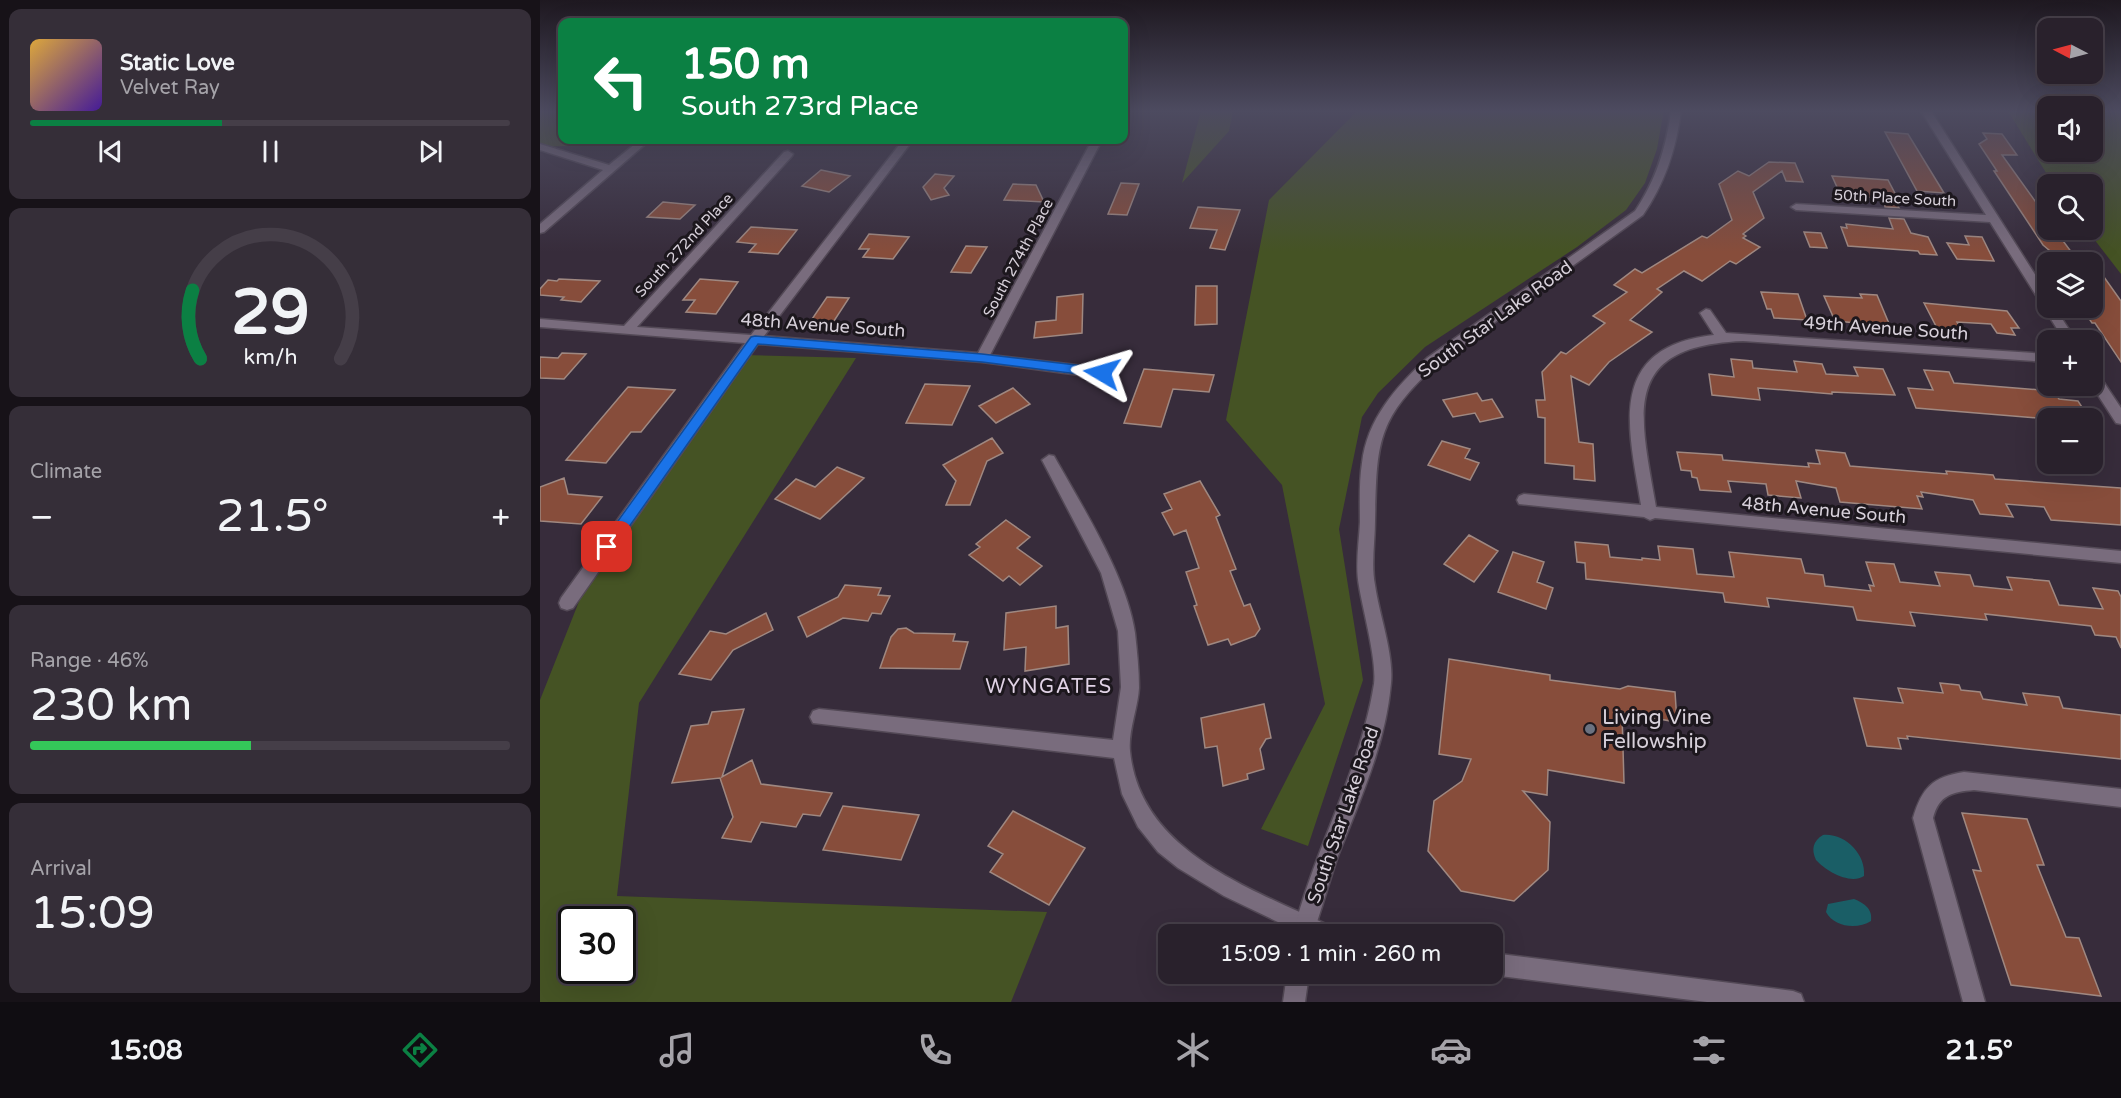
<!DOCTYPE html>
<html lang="en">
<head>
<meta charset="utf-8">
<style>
  body { margin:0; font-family:"Varela Round",sans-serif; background:#352e38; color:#f1f3f6; height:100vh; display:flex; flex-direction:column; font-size:22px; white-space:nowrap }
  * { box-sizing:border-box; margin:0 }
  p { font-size:20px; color:#a5a3a9 }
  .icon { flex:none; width:33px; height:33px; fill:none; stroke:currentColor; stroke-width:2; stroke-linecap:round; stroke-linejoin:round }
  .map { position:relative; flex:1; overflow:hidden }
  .panel { display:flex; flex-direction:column; gap:9px; padding:9px; background:#171218; width:540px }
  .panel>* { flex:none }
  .top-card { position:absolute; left:18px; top:18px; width:570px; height:126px; border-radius:12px; box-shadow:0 6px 24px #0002,0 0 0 2px #453e48; background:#0b8043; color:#fff; overflow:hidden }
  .needle { width:39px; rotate:276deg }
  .buttons { position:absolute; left:1497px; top:18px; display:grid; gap:12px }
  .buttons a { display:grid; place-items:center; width:66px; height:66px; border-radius:12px; background:#29212c; box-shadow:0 6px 24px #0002,0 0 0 2px #453e48; font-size:30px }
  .speed { position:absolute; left:18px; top:906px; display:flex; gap:12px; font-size:30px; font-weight:700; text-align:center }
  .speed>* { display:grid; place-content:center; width:78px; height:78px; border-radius:50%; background:#29212c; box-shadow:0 6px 24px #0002,0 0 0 2px #453e48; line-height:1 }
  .speed .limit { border:3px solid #111; border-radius:9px; background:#fff; color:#111 }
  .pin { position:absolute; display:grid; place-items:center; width:51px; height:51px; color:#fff; margin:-26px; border-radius:12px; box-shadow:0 3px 9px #0006 }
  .me { position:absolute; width:66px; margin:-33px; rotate:277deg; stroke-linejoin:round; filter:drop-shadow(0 0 4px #0008) }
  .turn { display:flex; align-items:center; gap:21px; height:126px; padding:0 24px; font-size:27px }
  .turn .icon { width:78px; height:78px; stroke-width:2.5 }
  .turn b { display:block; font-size:42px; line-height:51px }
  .big { font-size:45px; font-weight:600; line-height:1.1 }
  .panel .widget { flex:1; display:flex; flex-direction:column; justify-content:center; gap:9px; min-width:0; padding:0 21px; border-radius:12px; background:#352e38 }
  .panel .dial { align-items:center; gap:0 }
  .dial svg { height:156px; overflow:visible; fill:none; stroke:#453e48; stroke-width:7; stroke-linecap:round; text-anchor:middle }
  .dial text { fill:#f1f3f6; stroke:none }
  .song { display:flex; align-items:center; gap:18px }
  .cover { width:72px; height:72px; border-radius:9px; background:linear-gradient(135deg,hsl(40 70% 55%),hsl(260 70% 35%)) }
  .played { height:6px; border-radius:3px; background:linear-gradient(90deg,#0b8043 40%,#453e48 40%) }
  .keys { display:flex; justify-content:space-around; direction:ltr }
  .heat { display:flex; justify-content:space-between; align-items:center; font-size:33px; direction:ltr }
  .charge { height:9px; border-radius:4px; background:linear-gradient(90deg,#34c759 46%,#453e48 0) }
  .trip { position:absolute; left:618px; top:924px; width:345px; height:60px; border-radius:12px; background:#29212c; box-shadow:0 6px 24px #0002,0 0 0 2px #453e48; font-weight:600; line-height:60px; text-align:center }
  .tab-bar { display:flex; height:96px; justify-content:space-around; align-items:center; background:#100d12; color:#a5a3a9 }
  .tab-bar .icon { width:42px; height:42px }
  .tab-bar .on { color:#0b8043 }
  .tab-bar b { font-size:27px; color:#f1f3f6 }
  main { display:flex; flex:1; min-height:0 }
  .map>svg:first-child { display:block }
  .green { fill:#455324; fill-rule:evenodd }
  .water { fill:#1a5e66 }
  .building { fill:#874d3b; stroke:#9f8881; stroke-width:1.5 }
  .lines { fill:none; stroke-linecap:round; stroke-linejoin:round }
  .street-casing { stroke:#534956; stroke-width:3 }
  .secondary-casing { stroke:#534956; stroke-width:3 }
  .street { fill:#796c7d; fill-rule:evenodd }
  .secondary { fill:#796c7d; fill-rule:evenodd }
  .route { fill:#1a73e8; stroke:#114b97; stroke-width:1.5 }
  .worship-dot { fill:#6b7280; stroke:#1c171d; stroke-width:2 }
  .labels { text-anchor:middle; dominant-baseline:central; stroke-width:6; stroke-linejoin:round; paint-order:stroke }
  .far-street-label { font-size:15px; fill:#d7d0da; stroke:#1c171d }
  .street-label { font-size:18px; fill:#d7d0da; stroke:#1c171d }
  .neighbourhood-label { font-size:20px; letter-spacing:1.5px; fill:#e1d3e6; stroke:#1c171d }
  .near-poi-label { font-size:21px; fill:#d7d0da; stroke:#1c171d; text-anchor:start }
</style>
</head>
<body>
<main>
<section class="panel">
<div class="widget">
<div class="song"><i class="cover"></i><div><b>Static Love</b><p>Velvet Ray</p></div></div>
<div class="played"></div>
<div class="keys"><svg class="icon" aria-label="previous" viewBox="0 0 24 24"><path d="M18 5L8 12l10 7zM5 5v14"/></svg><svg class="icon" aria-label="pause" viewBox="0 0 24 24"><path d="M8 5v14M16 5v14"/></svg><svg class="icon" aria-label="next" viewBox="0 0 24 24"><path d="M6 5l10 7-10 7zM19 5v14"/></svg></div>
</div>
<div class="widget dial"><svg viewBox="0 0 100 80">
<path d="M14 69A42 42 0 1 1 86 69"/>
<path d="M14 69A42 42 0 0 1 10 34" stroke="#0b8043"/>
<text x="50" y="56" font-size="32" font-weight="700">29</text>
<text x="50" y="72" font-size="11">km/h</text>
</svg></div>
<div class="widget"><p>Climate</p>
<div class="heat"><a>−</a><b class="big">21.5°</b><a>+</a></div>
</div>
<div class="widget"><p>Range · 46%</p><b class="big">230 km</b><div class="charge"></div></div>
<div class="widget"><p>Arrival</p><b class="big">15:09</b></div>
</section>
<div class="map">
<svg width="1581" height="1002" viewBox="0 0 1581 1002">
  <rect width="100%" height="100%" fill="#372c3b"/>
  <path class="green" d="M0,111H22V140H90L76,144L0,147Z
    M661,111H693L689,131L642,183Z
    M817,111H1123V115L1117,149L1105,183L1086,210L1037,247L885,347L838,393L822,417L799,529L823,680L768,846L721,829L785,704L742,485L686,420L729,200Z
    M1468,111H1507L1508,152H1552L1553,111H1581V274L1547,230H1552V184H1513Z
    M204,355L316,358L99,703L77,896L507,912L471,1002H0V700L53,566ZM32,920H82V970H32Z"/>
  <path class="water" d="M1283,835C1305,833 1326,854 1324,876C1310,885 1286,871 1276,860C1271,849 1273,841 1283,835Z
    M1314,899C1324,903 1333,909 1331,921C1317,930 1294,927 1286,912L1288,904Z"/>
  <path class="building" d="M1345,132L1368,134L1404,193L1377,191Z
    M1443,133L1462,134L1477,155H1462L1508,219V230H1515L1535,257L1515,255L1503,245L1454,171H1457L1439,144L1447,139Z
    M1229,162L1255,163L1263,182L1246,181L1242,171L1213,192L1224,218L1203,234L1206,236L1203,238L1220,247L1196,264L1190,261L1162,281L1144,271L1117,289L1122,292L1090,320L1112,332L1069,362L1049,385L1031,376L1039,442L1053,444L1055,481L1034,479V466L1005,463V418L998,417L996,400H1005L1002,372L1021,352L1026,354L1065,323L1053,316L1087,292L1074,285L1095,269L1102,273L1162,236L1167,238L1192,220L1179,184L1198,171L1209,176Z
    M281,170L310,176L289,192L262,186Z
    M395,174L414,176L404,188L409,195L391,200L383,187Z
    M1292,176L1348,180L1358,199H1354L1359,208L1345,207L1344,198L1301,196Z
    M581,183L599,184L587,215L568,214Z
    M473,184L496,185L504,202L464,200Z
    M123,202L155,205L140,219L107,217Z
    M658,207L700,210L685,250L670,248L677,230L650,228Z
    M1349,218L1364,219L1371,233L1388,237L1397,255L1380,254L1378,251L1308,246L1301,227L1307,228L1306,224L1353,229Z
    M211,227L257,230L238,254L209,252L216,244L197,242Z
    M1264,232L1281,233L1287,248L1270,247Z
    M329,234L369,237L353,259L323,257L329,249H319Z
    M1425,236L1442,237L1454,261L1417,259L1407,243L1429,245Z
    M426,246L447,247L431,273L411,272Z
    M1552,277H1564L1581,301V362L1555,323H1552L1542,308H1552Z
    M19,279L60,281L41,302L21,300L24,297L0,295V289L8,280L17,281Z
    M160,279L198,282L176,314L146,312L155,300H143Z
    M656,286H677V324L655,325Z
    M1221,292L1258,294L1267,320L1234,318L1231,309H1227Z
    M543,294L542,333L494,338L496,322L516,320L517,297Z
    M1320,294L1337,295L1350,326L1295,321L1284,296L1322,298Z
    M287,297L309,298L292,324L270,322Z
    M1384,303L1467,311L1479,328H1471L1475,335L1457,333L1451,324L1417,322L1422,331L1398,330Z
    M22,353L46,354L24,379L0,378V357L18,358Z
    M1191,359L1212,361L1213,368L1257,372L1254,361L1282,364L1286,374L1318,376L1314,367L1343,369L1355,395L1292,392V394L1218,388L1220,400L1172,395L1169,374L1194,377Z
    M604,369L674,375L669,392L633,389L621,427L584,423Z
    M1384,370L1409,372L1414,383L1514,391L1519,399L1538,401L1549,418H1497L1376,408L1368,388L1393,390Z
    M385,384L430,386L412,425L366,423Z
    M88,387L135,390L101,432H91L66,463L26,460Z
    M473,388L490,404L456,423L439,406Z
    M937,393L942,401L952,399L963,417L940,422L935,413L913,417L903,400Z
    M452,438L463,453L447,461L430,505H406L416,481L403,465Z
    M902,441L930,449L925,458L939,463L930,480L888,465Z
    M1276,450L1305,453L1310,466L1407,474L1406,471L1453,475L1455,479L1581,488V525L1511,520L1504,507L1466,504L1473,517L1440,514L1433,500L1381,492L1383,497L1377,496L1382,509L1300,502L1296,488L1256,481L1261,498L1228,495L1226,484L1188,481L1191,492L1160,490L1157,478L1152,477L1151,471L1141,470L1137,452L1182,455L1183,460L1269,467L1268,463L1280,464Z
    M297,467L324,478L280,519L235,499L256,479L275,487Z
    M24,478L28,494L62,497L41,524L0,521V487Z
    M660,481L680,515L676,517L696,569L690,571L704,606L710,604L720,629L715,636L691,645L688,639L668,645L654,606L657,605L646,572L659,568L646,530L634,535L622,513L632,509L624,494Z
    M466,520L490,537L477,548L502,566L480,585L469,576L463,581L429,555L440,547L436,544Z
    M929,535L958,551L934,582L904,564Z
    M1035,542L1068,545L1070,557L1102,560V558L1120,560L1118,546L1153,549L1157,574L1194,577L1189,552L1261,559L1265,573L1283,575L1285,586L1331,591L1329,585L1334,586L1326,562L1354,564L1360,582L1400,586L1395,572L1430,575L1434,586L1472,590L1467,577L1509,581L1519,605L1563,609L1553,588L1578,591L1581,597V648L1576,637L1555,635L1551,626L1445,614L1447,620L1370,612L1375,626L1317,620L1313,607L1227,598L1229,607L1185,602L1183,593L1046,579L1045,563L1037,562Z
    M973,552L1004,562L997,582L1013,588L1006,609L958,592Z
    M305,585L341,588L338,595L350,596L341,614L332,613L328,621L303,618L267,637L258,617L298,597Z
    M516,606V628L528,626L529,664L485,671L486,647L464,650L466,613Z
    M226,613L233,630L193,650L171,680L139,674L170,631L186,634Z
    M366,628L374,633L415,634L413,641L428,642L420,669L340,668L351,637L358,629Z
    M909,659L1010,675V680L1080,689L1088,686L1135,692L1137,722L1082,713L1084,783L1008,770L1007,795L983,791L1010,822L1008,870L974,901L921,891L888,851L894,801L922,781L931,759L899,754Z
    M1400,683L1419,685L1421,690L1440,692L1443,699L1487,705L1483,693L1519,697L1523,708L1581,715V759L1367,736L1368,739L1358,738L1361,749L1327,746L1314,698L1363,703L1358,688L1403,693Z
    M724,704L731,738L726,739L720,749L724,769L707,774L708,779L683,786L677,746L665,748L661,718Z
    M204,709L182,777L212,760L221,784L292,793L280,816L263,814L256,827L221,822L211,842L182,838L193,817L180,778L132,783L151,726L168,724L172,712Z
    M303,806L379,815L361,860L283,850Z
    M473,811L545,848L509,905L450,872L463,854L448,846Z
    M1422,813L1487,819L1504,865H1497L1526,937L1539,938L1561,996L1471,985L1433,870L1441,871Z"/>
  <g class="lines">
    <defs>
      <path id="street" d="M1381,111H1391L1508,295V308H1515L1536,340H1524L1450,222L1256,210L1251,207L1256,204L1446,215Z
        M363,140H373L224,336L438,353L552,140H562L450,355L562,368L567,370L569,373L567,376L562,378L442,362L218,344L33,608L27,610L21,608L19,603L21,598L205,343L0,327V319L84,326L244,152L248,151L253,154L252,156L97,327L211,335Z
        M1166,309L1170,310L1186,333L1508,354V362L1203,341C1079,346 1100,414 1116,507L1581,551V563L1115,518L1110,520L1104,517L979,504L977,500L979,496L984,494L1101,505C1088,427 1066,347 1174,335L1160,313Z
        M1552,371L1557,372L1581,408V424L1576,423L1552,386Z
        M509,455L514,456C542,506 587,577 595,633C597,651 599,670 599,688C598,708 588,731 590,751C600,853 713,889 792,927L795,934H763L684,896L638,868L618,852L598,827L582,794L574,758L273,723L270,717L273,711L279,709L573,740L581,687L578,631L561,573L502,460Z
        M1424,772L1581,789V807L1434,790C1412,792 1399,795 1393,818L1445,1002H1423L1373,818C1382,788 1392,777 1424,772Z
        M952,953L1253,991L1261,994L1264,1002H1167L952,975L949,974H952Z"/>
      <path id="secondary" d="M1131,111H1141C1136,150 1125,183 1103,215L897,364C836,420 837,442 835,521C835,541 831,565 835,585C839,614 854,654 851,683C846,743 820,800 798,856C789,882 782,908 773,934H753C774,849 820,772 834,684C837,660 823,611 819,586C815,566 819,542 820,522C820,503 819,482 822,463C827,419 856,387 887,358L1095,211C1116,180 1126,148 1131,111Z
        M100,140H110L4,232L0,233V224L63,170L0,150V144L69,165Z
        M747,974H769L765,1002H743Z"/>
    </defs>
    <use href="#street" class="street-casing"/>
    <use href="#secondary" class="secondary-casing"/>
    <use href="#street" class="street"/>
    <use href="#secondary" class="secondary"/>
  </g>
  <linearGradient id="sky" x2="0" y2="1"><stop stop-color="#1e1820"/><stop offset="0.44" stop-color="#4d4b60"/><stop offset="1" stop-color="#4d4b60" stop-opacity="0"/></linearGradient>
  <rect width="1581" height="252" fill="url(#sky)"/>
  <path class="route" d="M215,336L442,354L562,368L568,373L562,377L442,362L218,344L72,551H62L60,547L62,543L211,337Z"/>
  <circle class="worship-dot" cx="1050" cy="729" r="6"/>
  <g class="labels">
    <g class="far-street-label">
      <text transform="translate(1355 198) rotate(3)">50th Place South</text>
      <text transform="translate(144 245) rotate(-47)">South 272nd Place</text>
      <text transform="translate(478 258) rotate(-62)">South 274th Place</text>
    </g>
    <g class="street-label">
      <text transform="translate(955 319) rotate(-36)">South Star Lake Road</text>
      <text transform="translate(283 325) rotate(4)">48th Avenue South</text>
      <text transform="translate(1346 328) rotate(4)">49th Avenue South</text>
      <text transform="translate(1284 510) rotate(5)">48th Avenue South</text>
      <text transform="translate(803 815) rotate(-71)">South Star Lake Road</text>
    </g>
    <g class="neighbourhood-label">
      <text x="509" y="687">WYNGATES</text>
    </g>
    <g class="near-poi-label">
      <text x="1062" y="717">Living Vine<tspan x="1062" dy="24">Fellowship</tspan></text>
    </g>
  </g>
</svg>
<div class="buttons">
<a><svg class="needle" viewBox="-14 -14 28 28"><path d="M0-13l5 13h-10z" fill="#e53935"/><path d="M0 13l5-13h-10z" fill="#a5a3a9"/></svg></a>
<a><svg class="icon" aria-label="sound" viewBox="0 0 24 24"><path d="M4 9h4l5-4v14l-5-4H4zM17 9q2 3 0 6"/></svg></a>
<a><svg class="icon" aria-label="search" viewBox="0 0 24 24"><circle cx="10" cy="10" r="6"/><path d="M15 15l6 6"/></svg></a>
<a><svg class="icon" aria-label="layers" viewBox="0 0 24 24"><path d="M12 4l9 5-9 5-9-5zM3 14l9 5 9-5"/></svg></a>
<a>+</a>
<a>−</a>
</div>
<div class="speed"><div class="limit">30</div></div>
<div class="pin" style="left:67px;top:547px;background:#d93025"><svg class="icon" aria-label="arrive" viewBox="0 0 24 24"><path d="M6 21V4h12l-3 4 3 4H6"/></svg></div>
<svg class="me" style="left:562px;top:373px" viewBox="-20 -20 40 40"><path d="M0-17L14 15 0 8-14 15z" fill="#1a73e8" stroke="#fff" stroke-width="4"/></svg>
<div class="trip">15:09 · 1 min · 260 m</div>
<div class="top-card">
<div class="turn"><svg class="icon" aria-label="left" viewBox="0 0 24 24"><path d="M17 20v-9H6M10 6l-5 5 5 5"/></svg><div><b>150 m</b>South 273rd Place</div></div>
</div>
</div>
</main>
<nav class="tab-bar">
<b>15:08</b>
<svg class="icon on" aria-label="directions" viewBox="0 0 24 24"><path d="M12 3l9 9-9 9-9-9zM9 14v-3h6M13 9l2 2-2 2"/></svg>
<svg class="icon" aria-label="music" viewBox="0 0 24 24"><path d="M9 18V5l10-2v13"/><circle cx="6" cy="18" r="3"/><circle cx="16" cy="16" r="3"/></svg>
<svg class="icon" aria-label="phone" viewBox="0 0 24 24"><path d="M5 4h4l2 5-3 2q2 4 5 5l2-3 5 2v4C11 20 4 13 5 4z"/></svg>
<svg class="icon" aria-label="climate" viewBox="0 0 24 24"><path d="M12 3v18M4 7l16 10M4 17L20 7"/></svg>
<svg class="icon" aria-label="car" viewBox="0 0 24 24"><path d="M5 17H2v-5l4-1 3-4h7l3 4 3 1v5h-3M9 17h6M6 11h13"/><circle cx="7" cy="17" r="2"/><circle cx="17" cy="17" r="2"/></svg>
<svg class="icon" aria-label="filters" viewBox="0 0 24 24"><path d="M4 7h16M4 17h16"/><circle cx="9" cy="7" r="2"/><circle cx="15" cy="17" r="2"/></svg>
<b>21.5°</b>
</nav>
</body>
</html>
